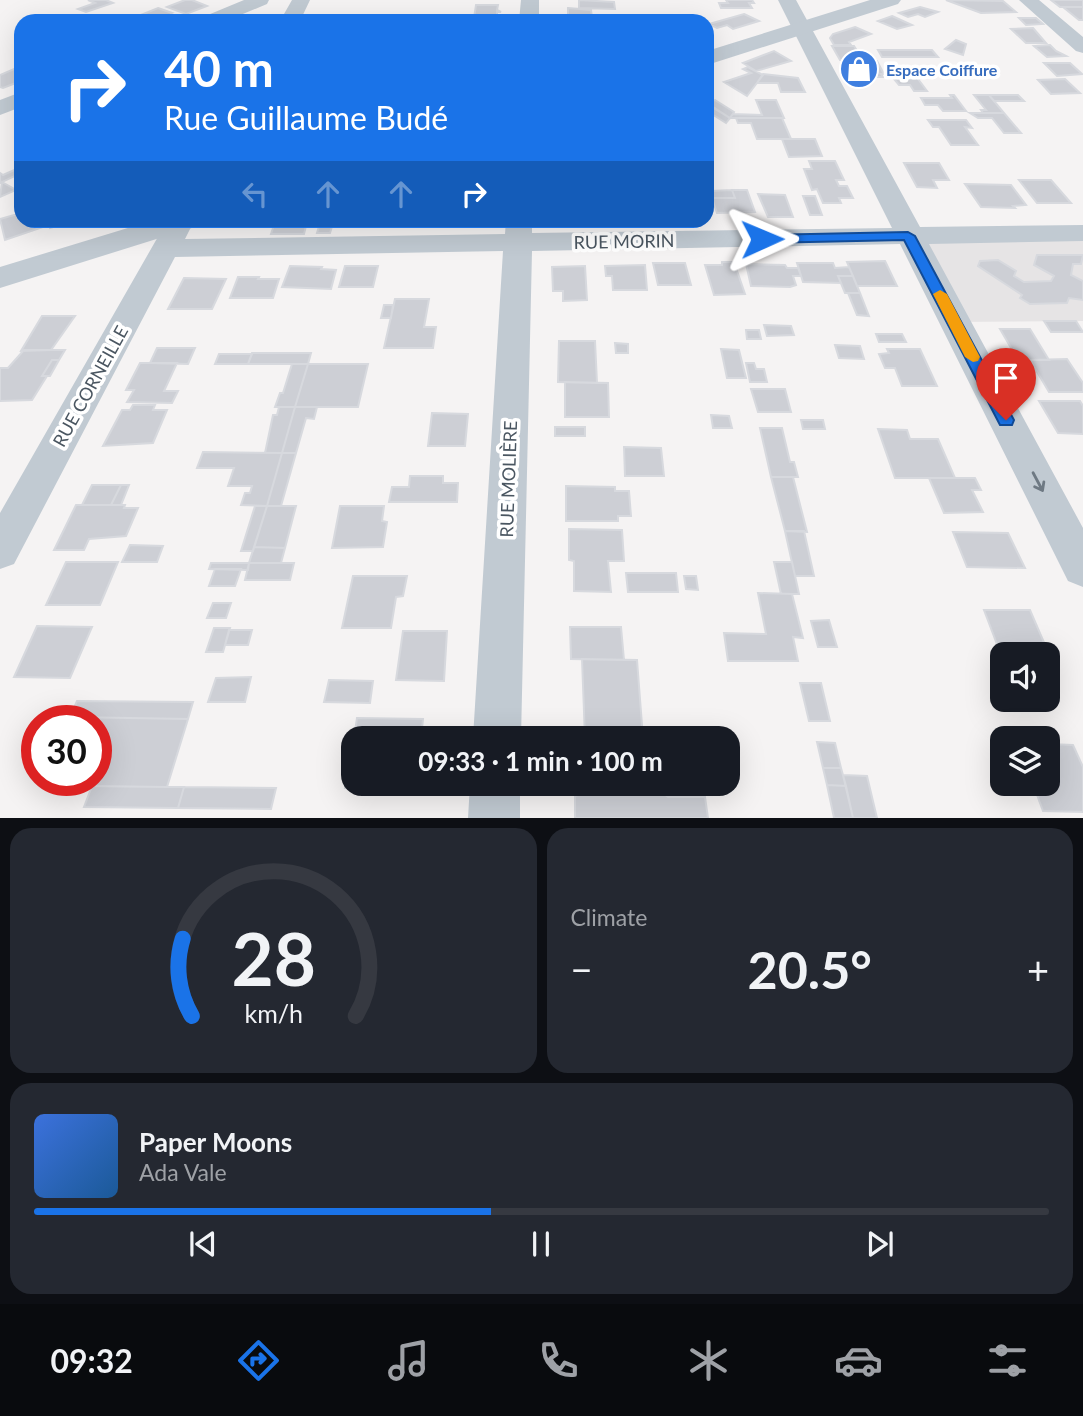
<!DOCTYPE html>
<html lang="en">
<head>
<meta charset="utf-8">
<style>
  body { margin:0; font-family:Lato,sans-serif; background:#242831; color:#f1f3f6; height:100vh; display:flex; flex-direction:column; font-size:26px; white-space:nowrap }
  * { box-sizing:border-box; margin:0 }
  p { font-size:23px; color:#9ea1a6 }
  .icon { flex:none; width:38px; height:38px; fill:none; stroke:currentColor; stroke-width:2; stroke-linecap:round; stroke-linejoin:round }
  .map { position:relative; height:818px; overflow:hidden }
  .panel { display:flex; flex-direction:column; gap:10px; padding:10px; background:#0d0f14; flex:1 }
  .panel>* { flex:none }
  .hud { position:absolute; left:14px; top:14px; width:700px; height:214px; border-radius:21px; box-shadow:0 7px 28px #0002; background:#1a73e8; color:#fff; overflow:hidden }
  .fabs { position:absolute; left:990px; top:642px; display:grid; gap:14px }
  .fabs a { display:grid; place-items:center; width:70px; height:70px; border-radius:14px; background:#171b24; box-shadow:0 7px 28px #0002; font-size:35px }
  .speed { position:absolute; left:21px; top:705px; display:flex; gap:14px; font-size:35px; font-weight:700; text-align:center }
  .speed>* { display:grid; place-content:center; width:91px; height:91px; border-radius:50%; background:#171b24; box-shadow:0 7px 28px #0002; line-height:1 }
  .speed .limit { border:10px solid #d22; background:#fff; color:#111 }
  .pin { position:absolute; display:grid; place-items:center; width:60px; height:60px; color:#fff; margin:-72px -30px; border-radius:50% 50% 50% 0; rotate:-45deg; box-shadow:0 0 7px #0007 }
  .pin .icon { rotate:45deg }
  .me { position:absolute; width:77px; margin:-38px; rotate:89deg; stroke-linejoin:round; filter:drop-shadow(0 0 5px #0008) }
  .turn { display:flex; align-items:center; gap:24px; height:147px; padding:0 35px; font-size:32px }
  .turn .icon { width:91px; height:91px; stroke-width:2.5 }
  .turn b { display:block; font-size:49px; line-height:60px }
  .lanes { display:flex; align-items:center; height:66px; padding:0 35px; background:#0003; justify-content:center; gap:35px; direction:ltr }
  .lanes .off { opacity:.35 }
  .big { font-size:52px; font-weight:700; line-height:1.1 }
  .panel .widget { flex:1; display:flex; flex-direction:column; justify-content:center; gap:10px; min-width:0; padding:0 24px; border-radius:21px; background:#242831 }
  .panel .dial { align-items:center; gap:0 }
  .dial svg { height:182px; overflow:visible; fill:none; stroke:#363941; stroke-width:7; stroke-linecap:round; text-anchor:middle }
  .dial text { fill:#f1f3f6; stroke:none }
  .song { display:flex; align-items:center; gap:21px }
  .cover { width:84px; height:84px; border-radius:10px; background:linear-gradient(135deg,hsl(220 70% 55%),hsl(210 70% 35%)) }
  .played { height:7px; border-radius:4px; background:linear-gradient(90deg,#1a73e8 45%,#363941 45%) }
  .keys { display:flex; justify-content:space-around; direction:ltr }
  .heat { display:flex; justify-content:space-between; align-items:center; font-size:38px; direction:ltr }
  .panel .tiles { flex:1; display:grid; gap:10px; grid-template-columns:1fr 1fr }
  .widget:last-child { grid-column:span 2 }
  .trip { position:absolute; left:341px; top:726px; width:399px; height:70px; border-radius:21px; background:#171b24; box-shadow:0 7px 28px #0002; font-weight:700; line-height:70px; text-align:center }
  .tab-bar { display:flex; height:112px; justify-content:space-around; align-items:center; background:#090b0e; color:#9ea1a6 }
  .tab-bar .icon { width:49px; height:49px }
  .tab-bar .current { color:#1a73e8 }
  .tab-bar b { font-size:32px; color:#f1f3f6 }
  .map>svg:first-child { display:block }
  .education { fill:#e6e4e5 }
  .building { fill:#cdcfd5; stroke:#d7d9de; stroke-width:2 }
  .lines { fill:none; stroke-linecap:round; stroke-linejoin:round }
  .minor { fill:#c1cad2; fill-rule:evenodd }
  .tertiary { fill:#c1cad2; fill-rule:evenodd }
  .oneway { stroke:#6e7983 }
  .route { fill:#1a73e8; stroke:#114b97; stroke-width:2 }
  .slow { fill:#f59e0b }
  .labels { text-anchor:middle; dominant-baseline:central; stroke-width:7; stroke-linejoin:round; paint-order:stroke }
  .far-shop-label { font-size:16px; font-weight:bold; fill:#366cbe; stroke:#fff; text-anchor:start }
  .street-label { font-size:18px; fill:#4a5661; stroke:#fff }
</style>
</head>
<body>
<div class="map">
<svg width="1083" height="818" viewBox="0 0 1083 818">
  <rect width="100%" height="100%" fill="#f5f3f3"/>
  <path class="education" d="M1083,233V321L954,322L908,236Z"/>
  <path class="building" d="M88,0H106L113,3L86,12L78,9L95,3Z
    M185,0H192L207,6L186,14L167,7Z
    M579,0L614,2L615,9L579,8Z
    M726,0H752L754,3H749L752,8H721L719,3H728Z
    M946,0L1003,1L1016,12L981,13Z
    M1051,0H1083V7H1060Z
    M476,5H498L497,10L501,12H497V18H474Z
    M920,7L938,12L925,17L918,14L908,17L899,13Z
    M1063,7H1083V20H1079Z
    M158,8L172,13L155,21L138,16Z
    M568,8L591,10L592,18H568Z
    M744,14L759,21L733,29L727,25L717,28L709,24Z
    M892,16L912,25L897,29L878,21Z
    M1019,18H1036L1043,24L1026,25Z
    M855,27L871,34L849,42L851,45H834L830,38L833,34Z
    M1033,28L1046,43H1026L1011,29Z
    M956,40L966,44L963,55L945,49Z
    M1050,45L1056,51L1066,56L1047,57L1034,46Z
    M832,46H854L863,60H840Z
    M878,50H932L938,57H882Z
    M774,51L791,61L756,71L743,63Z
    M849,61H877L884,74H881L883,77H856Z
    M1044,63H1070L1082,74L1057,76Z
    M21,66V81L3,88L0,87V75Z
    M748,67L763,75L747,96L724,82L751,73L743,69Z
    M763,74L798,78L805,92H781L778,83H757Z
    M894,79H918L927,91H914L910,85H899Z
    M1065,79L1080,93L1051,94L1038,80Z
    M950,95H954L966,111H943L938,105H925L921,98H952Z
    M974,95H989L1004,113H983L981,110H986Z
    M989,95H1018L1024,101H994Z
    M715,100L734,112L730,118L707,103Z
    M756,100H776L784,118H730L733,114L762,115Z
    M710,106L730,118L726,123L707,111V107Z
    M970,113H1004L1021,133H1004L992,118H978Z
    M736,118H782L791,139H757L751,123H738Z
    M928,120H966L972,128L965,127L978,145H951L939,127H933Z
    M782,139H815L822,156L789,157Z
    M809,161H835L844,180H836L839,186H847L853,198H839L841,203H823L817,189L812,190L804,169H812Z
    M904,163H939L949,180H933L937,188L917,187Z
    M21,167V173L0,183V173L3,175Z
    M1019,180H1051L1071,203H1037Z
    M2,182L16,190L0,197Z
    M965,184L1011,185L1026,205L1013,206L1015,208L981,207Z
    M732,190L735,198H712L710,191Z
    M732,190H747L755,212L717,213L712,198H735Z
    M758,194L785,195L793,217H768Z
    M803,196H815L822,215H810Z
    M21,213V220H47L49,225L5,240L0,219Z
    M47,220H76L50,228Z
    M334,220L330,233H317L321,220Z
    M274,225H291L306,226L304,234H271Z
    M1037,255H1083L1081,264H1073L1071,275L1083,281V300L1069,298L1067,303L1030,304L1020,298L1022,295L978,266L980,261L998,260L1016,271L1014,276L1024,282L1051,281L1054,276L1034,265Z
    M885,261L897,286H857L847,262Z
    M722,262H734L745,294L714,295L705,265H722Z
    M653,263H685L691,285H658Z
    M797,263H833L835,268L849,267L853,276H838L841,283L803,282Z
    M746,264L785,265L787,268H798L801,276H793L796,285L790,287L751,286Z
    M645,265L647,290H613L612,276H606L605,266Z
    M290,266L322,267L321,269L336,270L331,289L282,287Z
    M345,266H378L373,287H339Z
    M585,266L587,300L563,301V291H553L552,267Z
    M838,276H853L860,293H845Z
    M238,277H259L258,279H279L273,298H230Z
    M184,278L226,279L212,309H168Z
    M848,293H860L869,316L857,315Z
    M395,299H429L424,327H436L433,348H384Z
    M384,305H393L391,318H381Z
    M42,316H75L51,350L21,351Z
    M1044,321H1076L1083,332H1051Z
    M764,325L791,326L794,335L767,336Z
    M1000,329H1030L1049,360H1018Z
    M746,330H759L761,339H747Z
    M876,334H902L906,342H879Z
    M559,341H595L597,383L558,382Z
    M615,343L628,344V353H616Z
    M835,345L860,346L864,359L839,358Z
    M157,348H195L188,364L150,363Z
    M721,349L739,350L746,378H727Z
    M887,349H920L937,386H902L895,368H885L879,354L889,353Z
    M24,350H65L59,360H52L42,376H47L32,400L0,401V368H8Z
    M252,353H311L308,364H248Z
    M219,354H252L248,364H215Z
    M1067,359L1083,383V392H1049L1030,360Z
    M52,360H59L50,376H42Z
    M140,363H177L164,391H178L172,403L127,402L134,390H126Z
    M746,363H754L756,369H764L767,382H750Z
    M292,364H308L295,407H275L280,393H283Z
    M308,364H368L358,407H295Z
    M565,382L608,383L609,417H565Z
    M751,389H785L791,412H758Z
    M1039,401H1080L1083,406V434L1058,433Z
    M133,405H155L153,410H167L153,443L103,446L122,410H130Z
    M279,407H295L282,453H265L273,415H277Z
    M295,407H317L314,419L306,418L296,453H282Z
    M432,413L468,414L465,446H428Z
    M711,415L729,416L732,428H713Z
    M801,420H823L825,429H803Z
    M555,427H585V436H555Z
    M760,428H782L790,462H794L798,477H771Z
    M878,429L907,430L910,439H938L955,478H895Z
    M624,447L661,448L664,476H625Z
    M203,452L282,453L267,506L241,505L245,493H250L252,486H228L234,468H197Z
    M282,453H296L281,506H267Z
    M410,476H443V483H458L457,502H389L392,487H409Z
    M771,477H793L807,532L785,531Z
    M929,478H975L981,490H972L983,512L944,513Z
    M92,485H121L111,505H82Z
    M121,485H129L121,505H111Z
    M566,486L615,487V491H629L631,516H618V521H566Z
    M76,505H125L124,508H138L126,536L89,539L84,550H54Z
    M255,506H267L253,551H241Z
    M267,506H296L285,548L254,547Z
    M340,506H384L382,521L387,522L383,547L332,548Z
    M569,529L622,530L624,561H608L611,592L574,591V561L569,560Z
    M785,531H804L814,576H795Z
    M953,532L1008,533L1025,568L967,567Z
    M130,545L163,546L157,562H122Z
    M254,547L285,548L281,563H249Z
    M66,562H118L100,605H46Z
    M774,562H792L799,594H781Z
    M211,563H249L248,570L209,569Z
    M249,563H294L290,580H245Z
    M215,569H241L235,586H209Z
    M626,573H676L678,592H628Z
    M353,576H407L403,596L396,597L391,628H342Z
    M684,576H696L698,590L686,589Z
    M758,593L792,594L803,638L793,637L798,661H728L724,633L766,634Z
    M213,603H231L226,618H207Z
    M984,610H1030L1055,668H1048V654H1003V664L996,661L993,652L998,647Z
    M829,620L837,647H818L811,621Z
    M37,626L92,627L70,678L14,677Z
    M570,627H621L624,660L571,659Z
    M214,628H230L223,652H206Z
    M229,630H252L248,645H225Z
    M403,631H447L444,681L396,680Z
    M582,659L637,660L643,738H585Z
    M251,677L245,702H208L216,678Z
    M329,680L373,681L370,703L324,702Z
    M800,683H821L830,721H809Z
    M77,701L193,702L188,719L70,717Z
    M70,717L188,719L167,787L86,786L88,780H96V721H68Z
    M357,718L423,719L421,738H354Z
    M354,739V784H416L415,789L345,788Z
    M817,742L835,743L841,768H823Z
    M1048,744L1073,745L1083,767V812L1043,811L1033,784H1048Z
    M823,768H841L846,786L827,785Z
    M843,775L867,776L877,818H853Z
    M581,784H639L640,792H662L668,797H705L708,818H575V796L581,794Z
    M827,785L846,786L853,818H834Z
    M92,786L167,787H184L178,808L84,807Z
    M184,787L276,788L271,809L178,808Z"/>
  <g class="lines">
    <path class="minor" d="M244,0H269L267,4L226,21H200L203,17Z
      M292,0H310L300,21H280Z
      M521,0H539V21H519Z
      M778,0H796L920,227L1083,225V241L929,244L1083,528V587L1068,581L900,244L532,251L521,738H473L503,251L175,257L14,564L0,569V513L167,221H187L191,227L185,239L505,234L506,220H532V233L892,228Z
      M1019,0H1039L1083,37V53L1076,51Z
      M21,92V107L0,115V100Z
      M470,784H520V818H468Z"/>
    <path class="tertiary" d="M870,0H901L898,4L707,65V51Z
      M154,220H202L198,226L0,288V267Z"/>
  </g>
  <defs><path id="oneway-shaft" d="M-6 0H5M1.5-3L5.5 0L1.5 3" fill="none" stroke-width="1.6" stroke-linecap="round" stroke-linejoin="round" transform="scale(1.75)"/></defs>
  <use class="oneway" href="#oneway-shaft" transform="translate(1038 482) rotate(62)"/>
  <path class="route" d="M908,232L915,236L1014,420L1012,425H1000L904,240L762,243L756,239L762,235Z"/>
  <path class="slow" d="M940,290L947,294L980,357L978,361L973,362L965,357L933,294Z"/>
  <defs>
    <symbol id="shop-disc" viewBox="-11 -11 22 22"><circle r="9.5" fill="#3f7fe0" stroke="#fff"/><path d="M-5-2.5h2.3a2.7 3.5 0 0 1 5.4 0H5L5.5 6h-11ZM-1.5-2.5h3a1.5 2.3 0 0 0-3 0Z" fill="#fff"/></symbol>
  </defs>
  <g fill-rule="evenodd">
    <use href="#shop-disc" x="837" y="47" width="44" height="44"/>
  </g>
  <g class="labels">
    <g class="far-shop-label">
      <text x="886" y="69">Espace Coiffure</text>
    </g>
    <g class="street-label">
      <text transform="translate(624 241) rotate(-1)">RUE MORIN</text>
      <text transform="translate(90 386) rotate(-61)">RUE CORNEILLE</text>
      <text transform="translate(508 479) rotate(-88)">RUE MOLIÈRE</text>
    </g>
  </g>
</svg>
<div class="fabs">
<a><svg class="icon" aria-label="sound" viewBox="0 0 24 24"><path d="M4 9h4l5-4v14l-5-4H4zM17 9q2 3 0 6"/></svg></a>
<a><svg class="icon" aria-label="layers" viewBox="0 0 24 24"><path d="M12 4l9 5-9 5-9-5zM3 14l9 5 9-5"/></svg></a>
</div>
<div class="speed"><div class="limit">30</div></div>
<div class="pin" style="left:1006px;top:420px;background:#d93025"><svg class="icon" aria-label="arrive" viewBox="0 0 24 24"><path d="M6 21V4h12l-3 4 3 4H6"/></svg></div>
<svg class="me" style="left:762px;top:239px" viewBox="-20 -20 40 40"><path d="M0-17L14 15 0 8-14 15z" fill="#1a73e8" stroke="#fff" stroke-width="4"/></svg>
<div class="trip">09:33 · 1 min · 100 m</div>
<div class="hud">
<div class="turn"><svg class="icon" aria-label="right" viewBox="0 0 24 24"><path d="M7 20v-9h11M14 6l5 5-5 5"/></svg><div><b>40 m</b>Rue Guillaume Budé</div></div>
<div class="lanes"><svg class="icon off" aria-label="left" viewBox="0 0 24 24"><path d="M17 20v-9H6M10 6l-5 5 5 5"/></svg><svg class="icon off" aria-label="ahead" viewBox="0 0 24 24"><path d="M12 20V5M6 11l6-6 6 6"/></svg><svg class="icon off" aria-label="ahead" viewBox="0 0 24 24"><path d="M12 20V5M6 11l6-6 6 6"/></svg><svg class="icon" aria-label="right" viewBox="0 0 24 24"><path d="M7 20v-9h11M14 6l5 5-5 5"/></svg></div>
</div>
</div>
<section class="panel">
<div class="tiles">
<div class="widget dial"><svg viewBox="0 0 100 80">
<path d="M14 69A42 42 0 1 1 86 69"/>
<path d="M14 69A42 42 0 0 1 10 35" stroke="#1a73e8"/>
<text x="50" y="56" font-size="32" font-weight="700">28</text>
<text x="50" y="72" font-size="11">km/h</text>
</svg></div>
<div class="widget"><p>Climate</p>
<div class="heat"><a>−</a><b class="big">20.5°</b><a>+</a></div>
</div>
<div class="widget">
<div class="song"><i class="cover"></i><div><b>Paper Moons</b><p>Ada Vale</p></div></div>
<div class="played"></div>
<div class="keys"><svg class="icon" aria-label="previous" viewBox="0 0 24 24"><path d="M18 5L8 12l10 7zM5 5v14"/></svg><svg class="icon" aria-label="pause" viewBox="0 0 24 24"><path d="M8 5v14M16 5v14"/></svg><svg class="icon" aria-label="next" viewBox="0 0 24 24"><path d="M6 5l10 7-10 7zM19 5v14"/></svg></div>
</div>
</div>
</section>
<nav class="tab-bar">
<b>09:32</b>
<svg class="icon current" aria-label="directions" viewBox="0 0 24 24"><path d="M12 3l9 9-9 9-9-9zM9 14v-3h6M13 9l2 2-2 2"/></svg>
<svg class="icon" aria-label="music" viewBox="0 0 24 24"><path d="M9 18V5l10-2v13"/><circle cx="6" cy="18" r="3"/><circle cx="16" cy="16" r="3"/></svg>
<svg class="icon" aria-label="phone" viewBox="0 0 24 24"><path d="M5 4h4l2 5-3 2q2 4 5 5l2-3 5 2v4C11 20 4 13 5 4z"/></svg>
<svg class="icon" aria-label="climate" viewBox="0 0 24 24"><path d="M12 3v18M4 7l16 10M4 17L20 7"/></svg>
<svg class="icon" aria-label="car" viewBox="0 0 24 24"><path d="M5 17H2v-5l4-1 3-4h7l3 4 3 1v5h-3M9 17h6M6 11h13"/><circle cx="7" cy="17" r="2"/><circle cx="17" cy="17" r="2"/></svg>
<svg class="icon" aria-label="filters" viewBox="0 0 24 24"><path d="M4 7h16M4 17h16"/><circle cx="9" cy="7" r="2"/><circle cx="15" cy="17" r="2"/></svg>
</nav>
</body>
</html>
